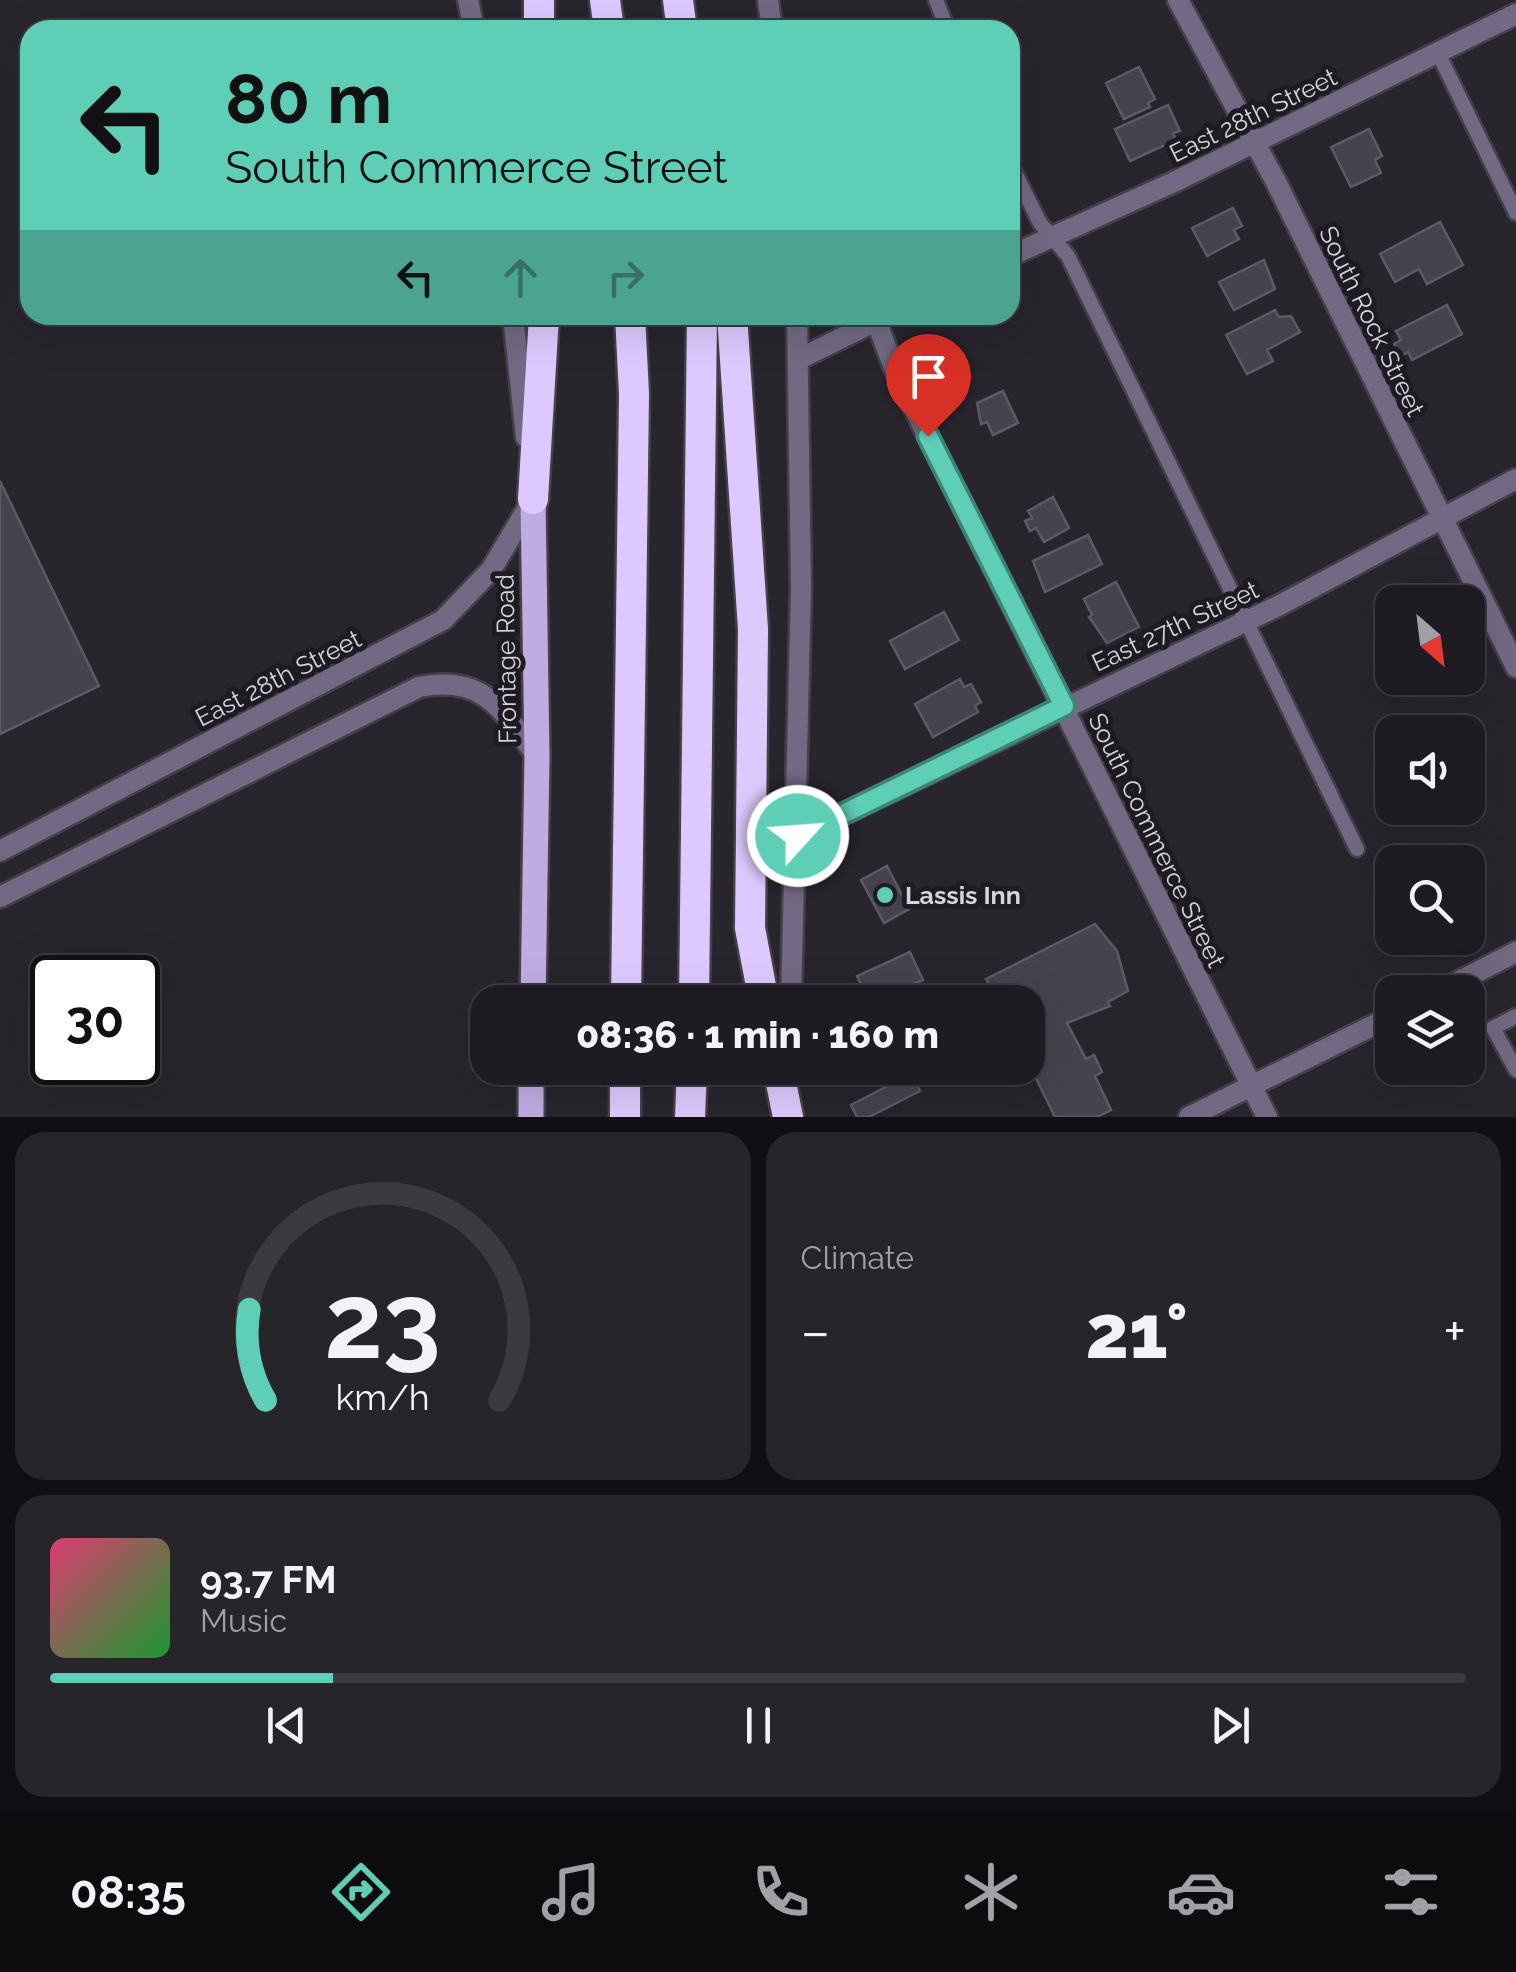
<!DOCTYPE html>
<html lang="en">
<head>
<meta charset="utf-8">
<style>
  body { margin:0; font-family:Raleway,sans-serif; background:#26252a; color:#f1f3f6; height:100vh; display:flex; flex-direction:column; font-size:38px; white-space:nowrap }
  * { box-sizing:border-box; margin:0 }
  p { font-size:32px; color:#a1a1a5 }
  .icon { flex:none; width:55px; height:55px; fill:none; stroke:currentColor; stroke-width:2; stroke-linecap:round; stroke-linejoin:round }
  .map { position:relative; height:1117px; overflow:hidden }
  .panel { display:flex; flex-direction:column; gap:15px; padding:15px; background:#100f13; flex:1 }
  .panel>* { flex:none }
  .top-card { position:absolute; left:20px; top:20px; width:1000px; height:305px; border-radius:30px; box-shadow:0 10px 40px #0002,0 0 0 2px #3c3a40; background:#5eceb7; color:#111; overflow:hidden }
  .needle { width:65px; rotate:152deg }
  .controls { position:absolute; left:1375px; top:585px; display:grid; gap:20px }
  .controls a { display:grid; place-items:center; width:110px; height:110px; border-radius:20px; background:#1e1c22; box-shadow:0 10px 40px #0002,0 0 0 2px #3c3a40; font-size:50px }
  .speed { position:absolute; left:30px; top:955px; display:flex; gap:20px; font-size:50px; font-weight:700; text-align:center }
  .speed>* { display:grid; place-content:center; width:130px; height:130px; border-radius:50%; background:#1e1c22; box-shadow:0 10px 40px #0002,0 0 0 2px #3c3a40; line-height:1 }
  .speed .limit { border:5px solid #111; border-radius:15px; background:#fff; color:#111 }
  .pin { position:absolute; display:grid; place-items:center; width:85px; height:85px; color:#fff; margin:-102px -42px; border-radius:50% 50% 50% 0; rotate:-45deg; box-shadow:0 0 10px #0007 }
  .pin .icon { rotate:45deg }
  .me { position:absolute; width:110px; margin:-55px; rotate:64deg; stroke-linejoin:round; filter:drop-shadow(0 0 8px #0008) }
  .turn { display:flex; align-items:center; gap:35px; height:210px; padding:0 40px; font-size:45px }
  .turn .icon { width:130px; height:130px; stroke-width:2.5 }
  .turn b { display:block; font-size:70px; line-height:85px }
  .lanes { display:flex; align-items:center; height:95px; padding:0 40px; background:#0003; justify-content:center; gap:50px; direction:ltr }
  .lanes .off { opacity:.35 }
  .big { font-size:75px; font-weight:800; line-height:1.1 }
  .panel .card { flex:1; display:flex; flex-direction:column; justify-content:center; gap:15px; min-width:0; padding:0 35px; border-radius:30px; background:#26252a }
  .panel .dial { align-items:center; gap:0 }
  .dial svg { height:260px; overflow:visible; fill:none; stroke:#3c3a40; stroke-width:7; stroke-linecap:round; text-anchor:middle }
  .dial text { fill:#f1f3f6; stroke:none }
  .song { display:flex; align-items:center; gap:30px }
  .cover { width:120px; height:120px; border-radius:15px; background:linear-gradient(135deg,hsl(340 70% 55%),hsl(130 70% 35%)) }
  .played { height:10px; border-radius:5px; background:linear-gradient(90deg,#5eceb7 20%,#3c3a40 20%) }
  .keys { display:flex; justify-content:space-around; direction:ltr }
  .heat { display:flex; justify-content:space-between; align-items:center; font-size:55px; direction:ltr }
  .panel .tiles { flex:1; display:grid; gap:15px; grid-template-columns:1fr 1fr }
  .card:last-child { grid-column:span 2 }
  .trip { position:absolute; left:470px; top:985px; width:575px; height:100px; border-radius:30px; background:#1e1c22; box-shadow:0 10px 40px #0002,0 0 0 2px #3c3a40; font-weight:800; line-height:100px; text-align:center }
  .tabs { display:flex; height:160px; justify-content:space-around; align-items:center; background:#0c0b0e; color:#a1a1a5 }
  .tabs .icon { width:70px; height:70px }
  .tabs .current { color:#5eceb7 }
  .tabs b { font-size:45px; color:#f1f3f6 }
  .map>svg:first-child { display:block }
  .building { fill:#46434c; stroke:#5d5a63; stroke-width:2.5 }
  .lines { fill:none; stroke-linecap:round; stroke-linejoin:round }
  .service-casing { stroke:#444149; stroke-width:19 }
  .minor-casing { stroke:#444149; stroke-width:25 }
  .tertiary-casing { stroke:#444149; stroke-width:25 }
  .primary-casing { stroke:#444149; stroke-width:30 }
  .motorway-casing { stroke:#444149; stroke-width:35 }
  .service { stroke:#736984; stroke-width:14 }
  .minor { stroke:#736984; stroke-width:20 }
  .tertiary { stroke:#736984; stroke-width:20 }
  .primary { stroke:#c1ace2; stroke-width:25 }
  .motorway { stroke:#ddc9fe; stroke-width:30 }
  .route-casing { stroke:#3d8677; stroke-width:25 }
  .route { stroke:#5eceb7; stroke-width:18 }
  .poi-dot { fill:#5eceb7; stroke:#1e1c23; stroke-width:4 }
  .labels { text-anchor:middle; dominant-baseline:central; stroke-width:10; stroke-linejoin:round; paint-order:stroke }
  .street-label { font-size:25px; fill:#d6d4d9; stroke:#1e1c23 }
  .poi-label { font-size:25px; font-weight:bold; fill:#d6d4d9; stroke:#1e1c23; text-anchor:start }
</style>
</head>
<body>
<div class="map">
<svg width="1516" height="1117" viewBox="0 0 1516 1117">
  <rect width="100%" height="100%" fill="#28252d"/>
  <path class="building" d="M1139,67L1155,99L1148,103L1150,107L1124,119L1106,83Z
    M1168,105L1180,131L1173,133L1176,140L1130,161L1115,129Z
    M1369,129L1382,156L1375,160L1381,173L1351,187L1331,147Z
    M1233,208L1242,226L1234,230L1239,239L1207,256L1192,228Z
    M1440,222L1463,265L1427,284L1419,269L1395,282L1380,254Z
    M1264,260L1275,289L1234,310L1219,282Z
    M1447,305L1462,334L1412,360L1408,352L1401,356L1394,344L1401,340L1396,331Z
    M1275,310L1279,317L1291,316L1300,332L1267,350L1273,361L1247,374L1226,335Z
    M1003,391L1018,423L993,435L987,422L981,424L977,403Z
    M0,481L99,686L0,734Z
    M1053,497L1069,528L1044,542L1036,528L1030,531L1025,521L1032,518L1028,511Z
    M1088,535L1102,564L1045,592L1033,561Z
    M1116,582L1139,627L1107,643L1089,617L1092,615L1084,599Z
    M944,612L959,640L905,669L890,641Z
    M960,679L964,687L971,684L981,702L975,706L978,712L933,737L915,704Z
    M887,866L909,909L884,923L861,880Z
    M1095,924L1117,951L1128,991L1108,1002L1110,1006L1067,1023L1086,1059L1094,1055L1102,1072L1095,1076L1111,1110L1097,1117H1055L1028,1062V1002H998L986,979Z
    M910,952L923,980L869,1002L857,976Z
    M866,1068H907L908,1070L873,1085Z
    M911,1074L920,1091L869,1117H857L851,1105Z"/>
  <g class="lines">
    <defs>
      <path id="service" d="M936,0L948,30
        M1437,51L1516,213
        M1010,163L1040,223L1068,256L1357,849
        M1516,1016L1493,1028L1516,1070"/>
      <path id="minor" d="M1178,0L1276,182L1516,667
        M1010,256L1174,182L1516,14
        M874,315L894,368L1267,1117
        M799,359L886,316
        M798,836L1280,605L1516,479
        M0,851L443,620L491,570L533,499
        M0,897L419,687C484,674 502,710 537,756
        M1438,992L1516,952
        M1189,1117L1392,1016"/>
      <path id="tertiary" d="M468,0L474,30
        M768,0L772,30
        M513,315L526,437
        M791,1002L801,588L797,315"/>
      <path id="primary" d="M533,1002L537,756L533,499
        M531,1117V1068"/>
      <path id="motorway" d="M539,0V30
        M605,0L609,30
        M678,0L682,30
        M732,315L753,629L750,928L764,1002
        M533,499L544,315
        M626,1002L634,394L630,315
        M694,1002L702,315
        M778,1068L788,1117
        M625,1117V1068
        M690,1117L692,1068"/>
    </defs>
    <use href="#service" class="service-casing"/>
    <use href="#minor" class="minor-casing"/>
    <use href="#tertiary" class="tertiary-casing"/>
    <use href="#primary" class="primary-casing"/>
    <use href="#motorway" class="motorway-casing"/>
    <use href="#service" class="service"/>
    <use href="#minor" class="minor"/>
    <use href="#tertiary" class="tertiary"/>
    <use href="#primary" class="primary"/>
    <use href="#motorway" class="motorway"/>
  </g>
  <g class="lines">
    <defs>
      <path id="route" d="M798,836L1064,706L928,436"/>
    </defs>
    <use href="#route" class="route-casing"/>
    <use href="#route" class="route"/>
  </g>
  <circle class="poi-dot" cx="885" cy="895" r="10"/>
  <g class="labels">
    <g class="street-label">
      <text transform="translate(1253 115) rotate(-26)">East 28th Street</text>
      <text transform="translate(1372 321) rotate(64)">South Rock Street</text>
      <text transform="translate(1175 626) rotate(-25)">East 27th Street</text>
      <text transform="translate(506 659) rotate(-91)">Frontage Road</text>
      <text transform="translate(278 678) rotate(-27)">East 28th Street</text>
      <text transform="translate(1157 840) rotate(64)">South Commerce Street</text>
    </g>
    <g class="poi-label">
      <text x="905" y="895">Lassis Inn</text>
    </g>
  </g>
</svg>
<div class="controls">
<a><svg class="needle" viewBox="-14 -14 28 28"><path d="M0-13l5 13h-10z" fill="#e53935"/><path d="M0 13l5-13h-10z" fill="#a1a1a5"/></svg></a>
<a><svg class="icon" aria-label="sound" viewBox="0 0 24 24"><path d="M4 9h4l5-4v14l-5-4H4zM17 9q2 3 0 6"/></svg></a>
<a><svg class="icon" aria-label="search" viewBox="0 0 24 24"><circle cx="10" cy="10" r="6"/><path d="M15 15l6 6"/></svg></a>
<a><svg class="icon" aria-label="layers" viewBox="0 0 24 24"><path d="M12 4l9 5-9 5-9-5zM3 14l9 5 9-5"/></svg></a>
</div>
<div class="speed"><div class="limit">30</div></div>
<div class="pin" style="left:928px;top:436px;background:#d93025"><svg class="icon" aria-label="arrive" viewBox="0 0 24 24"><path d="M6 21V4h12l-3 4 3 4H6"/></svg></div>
<svg class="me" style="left:798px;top:836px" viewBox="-20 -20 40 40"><circle r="17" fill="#5eceb7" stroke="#fff" stroke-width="3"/><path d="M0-11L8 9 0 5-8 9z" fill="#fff"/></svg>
<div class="trip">08:36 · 1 min · 160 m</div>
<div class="top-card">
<div class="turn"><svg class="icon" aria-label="left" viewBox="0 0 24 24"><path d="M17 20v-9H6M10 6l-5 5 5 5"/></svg><div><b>80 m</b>South Commerce Street</div></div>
<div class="lanes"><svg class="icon" aria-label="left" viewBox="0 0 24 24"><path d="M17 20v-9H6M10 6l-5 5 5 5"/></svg><svg class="icon off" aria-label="ahead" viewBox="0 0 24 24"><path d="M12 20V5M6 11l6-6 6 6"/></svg><svg class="icon off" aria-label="right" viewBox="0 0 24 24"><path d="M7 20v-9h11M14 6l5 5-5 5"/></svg></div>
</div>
</div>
<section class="panel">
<div class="tiles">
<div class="card dial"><svg viewBox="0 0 100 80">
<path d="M14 69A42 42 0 1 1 86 69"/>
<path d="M14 69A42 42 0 0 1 9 41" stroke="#5eceb7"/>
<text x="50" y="56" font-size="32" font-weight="700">23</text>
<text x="50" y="72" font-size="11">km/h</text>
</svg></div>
<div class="card"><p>Climate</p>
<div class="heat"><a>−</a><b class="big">21°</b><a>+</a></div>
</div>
<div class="card">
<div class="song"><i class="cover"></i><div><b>93.7 FM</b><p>Music</p></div></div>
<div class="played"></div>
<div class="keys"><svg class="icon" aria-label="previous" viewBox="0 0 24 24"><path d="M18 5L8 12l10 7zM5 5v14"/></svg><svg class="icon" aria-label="pause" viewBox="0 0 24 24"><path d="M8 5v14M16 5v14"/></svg><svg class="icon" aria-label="next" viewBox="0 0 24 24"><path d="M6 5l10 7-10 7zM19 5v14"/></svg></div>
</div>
</div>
</section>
<nav class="tabs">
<b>08:35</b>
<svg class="icon current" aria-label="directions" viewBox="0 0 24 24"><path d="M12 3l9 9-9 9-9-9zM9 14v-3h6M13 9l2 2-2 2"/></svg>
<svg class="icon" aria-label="music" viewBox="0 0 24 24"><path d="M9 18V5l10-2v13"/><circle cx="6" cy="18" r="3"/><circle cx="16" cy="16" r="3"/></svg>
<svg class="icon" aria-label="phone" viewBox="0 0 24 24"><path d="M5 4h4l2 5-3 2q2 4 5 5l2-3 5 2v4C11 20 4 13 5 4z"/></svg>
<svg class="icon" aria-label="climate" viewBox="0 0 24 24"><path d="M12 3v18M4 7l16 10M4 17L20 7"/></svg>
<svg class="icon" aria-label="car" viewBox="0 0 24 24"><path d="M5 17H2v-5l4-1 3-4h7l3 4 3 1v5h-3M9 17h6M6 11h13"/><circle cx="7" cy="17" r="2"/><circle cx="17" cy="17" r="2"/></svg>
<svg class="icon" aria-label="filters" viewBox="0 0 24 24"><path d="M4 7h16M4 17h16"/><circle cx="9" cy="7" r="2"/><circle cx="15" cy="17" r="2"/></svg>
</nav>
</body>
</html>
